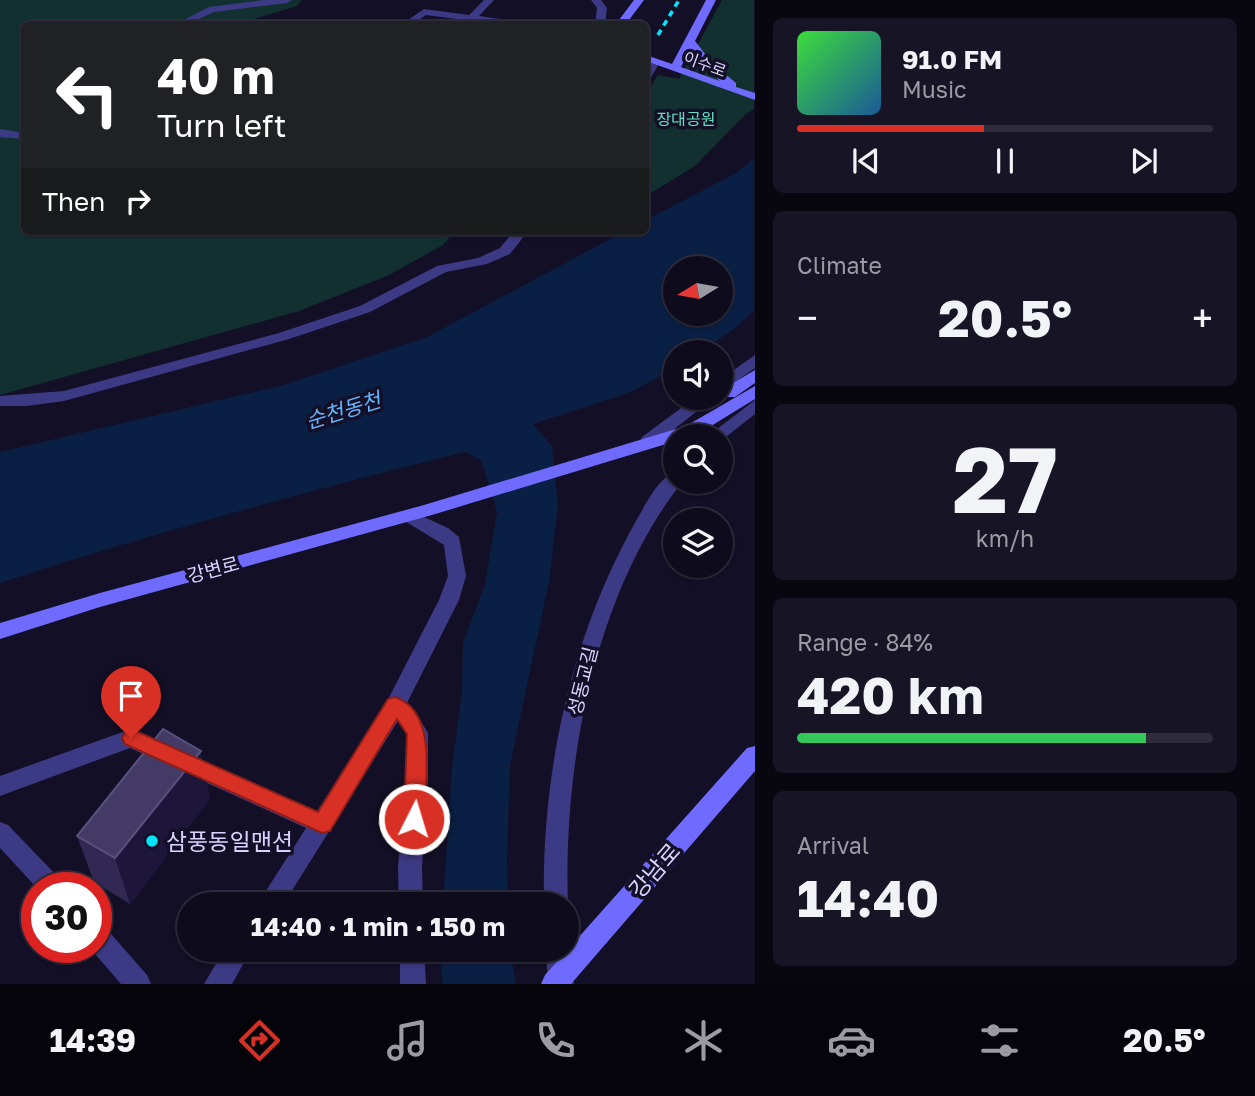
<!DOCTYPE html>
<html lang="en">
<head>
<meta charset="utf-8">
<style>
  body { margin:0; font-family:"Golos Text","Noto Sans KR",sans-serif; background:#171425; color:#f1f3f6; height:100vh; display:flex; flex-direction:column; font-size:26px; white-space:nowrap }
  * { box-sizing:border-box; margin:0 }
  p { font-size:23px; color:#9b9ba3 }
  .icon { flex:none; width:38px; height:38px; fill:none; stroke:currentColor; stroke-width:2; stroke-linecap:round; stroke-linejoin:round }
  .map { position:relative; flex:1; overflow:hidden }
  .panel { display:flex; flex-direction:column; gap:18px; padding:18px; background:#08060f; width:500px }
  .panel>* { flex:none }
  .hud { position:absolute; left:21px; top:21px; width:628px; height:214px; border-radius:10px; box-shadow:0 2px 5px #0004,0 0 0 2px #2e2b3b; background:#202124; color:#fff; overflow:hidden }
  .needle { width:46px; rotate:259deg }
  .fabs { position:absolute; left:663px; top:256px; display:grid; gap:14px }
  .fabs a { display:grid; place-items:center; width:70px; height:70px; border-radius:50%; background:#0e0b1c; box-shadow:0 2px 5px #0004,0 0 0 2px #2e2b3b; font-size:35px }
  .speed { position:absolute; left:21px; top:872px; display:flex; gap:14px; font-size:35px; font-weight:700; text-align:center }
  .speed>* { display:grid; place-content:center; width:91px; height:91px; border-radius:50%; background:#0e0b1c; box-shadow:0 2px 5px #0004,0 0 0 2px #2e2b3b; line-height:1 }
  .speed .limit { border:10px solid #d22; background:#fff; color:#111 }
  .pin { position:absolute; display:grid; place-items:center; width:60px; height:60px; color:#fff; margin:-72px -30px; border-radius:50% 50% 50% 0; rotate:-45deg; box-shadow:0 0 7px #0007 }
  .pin .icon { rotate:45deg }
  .me { position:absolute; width:77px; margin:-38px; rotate:5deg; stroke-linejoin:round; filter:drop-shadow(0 0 5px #0008) }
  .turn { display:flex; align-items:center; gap:24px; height:147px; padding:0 21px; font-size:32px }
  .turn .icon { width:91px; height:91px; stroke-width:2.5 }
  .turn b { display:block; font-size:49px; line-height:60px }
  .then { display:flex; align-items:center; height:66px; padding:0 21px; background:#0003; gap:14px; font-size:26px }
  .big { font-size:52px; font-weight:700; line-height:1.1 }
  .panel .tile { flex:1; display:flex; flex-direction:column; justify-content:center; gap:10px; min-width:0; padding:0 24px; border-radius:10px; background:#171425 }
  .panel .dial { align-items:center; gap:0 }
  .dial b { font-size:91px; line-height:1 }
  .song { display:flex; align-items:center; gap:21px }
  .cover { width:84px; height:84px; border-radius:10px; background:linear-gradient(135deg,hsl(120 70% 55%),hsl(210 70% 35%)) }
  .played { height:7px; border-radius:4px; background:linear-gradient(90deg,#d93025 45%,#2e2b3b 45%) }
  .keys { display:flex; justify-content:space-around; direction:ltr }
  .heat { display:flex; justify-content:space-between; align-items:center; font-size:38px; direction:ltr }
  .charge { height:10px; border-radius:5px; background:linear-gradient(90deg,#34c759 84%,#2e2b3b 0) }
  .trip { position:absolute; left:177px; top:892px; width:402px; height:70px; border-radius:35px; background:#0e0b1c; box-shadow:0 2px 5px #0004,0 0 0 2px #2e2b3b; font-weight:700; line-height:70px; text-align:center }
  .tabs { display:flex; height:112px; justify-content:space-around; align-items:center; background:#06040b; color:#9b9ba3 }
  .tabs .icon { width:49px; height:49px }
  .tabs .on { color:#d93025 }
  .tabs b { font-size:32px; color:#f1f3f6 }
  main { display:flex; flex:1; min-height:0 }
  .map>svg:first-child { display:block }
  .green { fill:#12302f }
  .water { fill:#0a1f44; fill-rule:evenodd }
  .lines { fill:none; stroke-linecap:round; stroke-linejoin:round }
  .street { fill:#3d3a85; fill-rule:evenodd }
  .secondary { fill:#6f6bff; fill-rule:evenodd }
  .rail { stroke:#00e5ff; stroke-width:3.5; stroke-dasharray:6 5; stroke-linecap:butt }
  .wall { fill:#312854 }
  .shaded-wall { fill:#1d163a }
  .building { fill:#433a66; stroke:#5a527e; stroke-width:2 }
  .route { fill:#d93025; stroke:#8d1f18; stroke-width:2 }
  .poi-dot { fill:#00e5ff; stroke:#130f26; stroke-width:2.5 }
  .labels { text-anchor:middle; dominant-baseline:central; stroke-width:7; stroke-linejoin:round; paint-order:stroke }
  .far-street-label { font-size:16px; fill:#d9d4ff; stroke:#130f26 }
  .far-park-label { font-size:16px; fill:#5fe0c0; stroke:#130f26 }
  .street-label { font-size:19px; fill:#d9d4ff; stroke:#130f26 }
  .water-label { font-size:21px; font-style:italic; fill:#62b6ff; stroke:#130f26 }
  .near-poi-label { font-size:23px; fill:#d9d4ff; stroke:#130f26; text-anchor:start }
  .near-street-label { font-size:23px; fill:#d9d4ff; stroke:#130f26 }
</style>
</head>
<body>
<main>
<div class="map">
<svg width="755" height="984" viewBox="0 0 755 984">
  <rect width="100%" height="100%" fill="#130f26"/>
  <path class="green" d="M0,0H302L297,6L238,24H24V231H455L443,245L389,275L299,311L0,395Z
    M722,0H754V109L746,114L695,166L646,196V94L658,75L679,79Z"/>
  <path class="water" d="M754,158V311L734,329L700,352H676L675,368L631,392L533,424L552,446L558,505L549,582L510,765L507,858L508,905H443L452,768L462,692L463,642L485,585L497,512L481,460L465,452C308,491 153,533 0,583V452L284,385L427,337L625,231H646V220L736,173ZM676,268H721V313H676Z
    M439,950H510L516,984H443Z"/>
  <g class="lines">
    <path class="street" d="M263,0H292L287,3L214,12L188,24H176L209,7Z
      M484,0H494L479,16L513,21L518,24L474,22L471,24H461L464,20L426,15L413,24H402L424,9L469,15Z
      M591,0H601L607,8L605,24H595L597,8Z
      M651,60L660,62L650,79L646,80V68Z
      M0,129L24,133V139L0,137Z
      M514,231H528L510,254L487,264L446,272L370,312L289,339L64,401L27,406H0V396L64,391L279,333L360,306L437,266L478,258L500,248Z
      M755,355V368L721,392V379Z
      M696,397H715L654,445H642L640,441L642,437Z
      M755,400V414L722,440L721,436H708Z
      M676,472V481H683C594,593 563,765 568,905L567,907V905H544C541,773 571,636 636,521C645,506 658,477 676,472Z
      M409,510L448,528L459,537L466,576L459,600L407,703L416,713L428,733V781L422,867L423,905H399L398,867L406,781V734L398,721L283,905H257L306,828L130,748L0,796V776L131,729L317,811L380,715L439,600L448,576L444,545L403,520L400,516L403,512Z
      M0,822L8,825L60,879L64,887L37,888L0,848Z
      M96,924L105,927L147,975L151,984H121L89,947H96Z
      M567,942L570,950L574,984H548L546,950H567Z
      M224,950H251L232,984H204Z
      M400,950H424L426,984H400Z"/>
    <path class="secondary" d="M634,0H644L626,24H616Z
      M706,0H716L695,41L713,64L736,83V87L755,93V100L646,61V55L672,64ZM690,49L705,68L720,81L681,67Z
      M755,370V383L735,397H723L721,393L723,389Z
      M755,386V399L698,434L676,436V441L432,515L100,607L0,639V623L100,593L424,505L686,426Z
      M755,746V771L571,984H541L545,975L747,748Z"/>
    <path class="rail" d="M658,35L679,0"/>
  </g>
  <path class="wall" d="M210,799L130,904L94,882L77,836Z"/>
  <path class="shaded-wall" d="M201,751L210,799L130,904L115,858Z"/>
  <path class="building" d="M163,729L201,751L115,858L77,836Z"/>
  <path class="route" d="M395,697C439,712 425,783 424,819L421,826L414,829L407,826L404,819L407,734L397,719L330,831L322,833L125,744L122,738L125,732L131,730L138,732L318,812L388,699Z"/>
  <circle class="poi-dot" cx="152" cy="841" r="7"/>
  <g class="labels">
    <g class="far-street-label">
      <text transform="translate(705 64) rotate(20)">이수로</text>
    </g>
    <g class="far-park-label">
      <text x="686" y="119">장대공원</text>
    </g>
    <g class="street-label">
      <text transform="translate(213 569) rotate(-15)">강변로</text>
      <text transform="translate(582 681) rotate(-76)">성동교길</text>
    </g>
    <g class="water-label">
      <text transform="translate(343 410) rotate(-17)">순천동천</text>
    </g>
    <g class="near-poi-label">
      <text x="166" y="841">삼풍동일맨션</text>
    </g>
    <g class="near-street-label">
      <text transform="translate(654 870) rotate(-49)">강남로</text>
    </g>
  </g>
</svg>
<div class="fabs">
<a><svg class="needle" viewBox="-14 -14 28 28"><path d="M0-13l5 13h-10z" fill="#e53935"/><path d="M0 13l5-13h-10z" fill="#9b9ba3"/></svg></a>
<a><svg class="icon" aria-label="sound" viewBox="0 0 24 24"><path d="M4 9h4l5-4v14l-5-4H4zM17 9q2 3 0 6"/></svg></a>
<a><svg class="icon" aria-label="search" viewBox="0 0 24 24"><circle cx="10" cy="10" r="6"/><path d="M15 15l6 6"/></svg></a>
<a><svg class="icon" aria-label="layers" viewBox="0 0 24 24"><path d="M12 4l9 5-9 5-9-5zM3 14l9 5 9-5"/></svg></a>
</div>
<div class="speed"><div class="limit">30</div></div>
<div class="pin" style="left:131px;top:738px;background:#d93025"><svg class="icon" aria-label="arrive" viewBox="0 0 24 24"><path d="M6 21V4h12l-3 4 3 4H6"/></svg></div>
<svg class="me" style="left:414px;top:819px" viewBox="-20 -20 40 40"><circle r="17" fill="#d93025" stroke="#fff" stroke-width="3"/><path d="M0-11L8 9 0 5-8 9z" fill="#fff"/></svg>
<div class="trip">14:40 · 1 min · 150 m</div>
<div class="hud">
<div class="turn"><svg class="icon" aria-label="left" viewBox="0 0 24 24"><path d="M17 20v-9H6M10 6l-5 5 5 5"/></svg><div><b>40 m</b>Turn left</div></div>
<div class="then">Then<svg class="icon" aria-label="right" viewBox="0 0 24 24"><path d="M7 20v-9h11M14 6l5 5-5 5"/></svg></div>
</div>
</div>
<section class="panel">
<div class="tile">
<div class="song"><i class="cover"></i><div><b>91.0 FM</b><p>Music</p></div></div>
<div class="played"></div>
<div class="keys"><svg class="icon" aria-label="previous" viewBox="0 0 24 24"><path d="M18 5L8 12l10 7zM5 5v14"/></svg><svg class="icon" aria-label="pause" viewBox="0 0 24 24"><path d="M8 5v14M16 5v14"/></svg><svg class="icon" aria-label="next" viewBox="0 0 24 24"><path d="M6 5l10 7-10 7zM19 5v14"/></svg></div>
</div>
<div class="tile"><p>Climate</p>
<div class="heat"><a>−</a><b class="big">20.5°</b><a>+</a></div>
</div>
<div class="tile dial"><b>27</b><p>km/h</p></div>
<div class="tile"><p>Range · 84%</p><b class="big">420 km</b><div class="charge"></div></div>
<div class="tile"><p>Arrival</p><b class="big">14:40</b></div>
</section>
</main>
<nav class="tabs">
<b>14:39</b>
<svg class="icon on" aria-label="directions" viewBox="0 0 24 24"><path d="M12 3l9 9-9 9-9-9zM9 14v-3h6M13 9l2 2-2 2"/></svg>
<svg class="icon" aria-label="music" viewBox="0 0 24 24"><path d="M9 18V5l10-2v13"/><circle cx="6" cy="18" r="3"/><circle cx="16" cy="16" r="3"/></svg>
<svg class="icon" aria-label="phone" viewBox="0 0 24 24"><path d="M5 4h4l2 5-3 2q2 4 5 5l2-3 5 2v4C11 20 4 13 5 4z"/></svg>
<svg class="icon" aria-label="climate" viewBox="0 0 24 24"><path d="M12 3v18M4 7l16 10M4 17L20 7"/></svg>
<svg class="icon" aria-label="car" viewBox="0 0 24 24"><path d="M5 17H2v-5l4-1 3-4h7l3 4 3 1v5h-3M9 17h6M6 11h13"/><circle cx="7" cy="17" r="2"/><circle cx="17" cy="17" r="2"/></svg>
<svg class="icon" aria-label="filters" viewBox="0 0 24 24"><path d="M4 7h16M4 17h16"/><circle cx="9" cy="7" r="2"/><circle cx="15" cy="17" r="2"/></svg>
<b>20.5°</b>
</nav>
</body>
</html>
